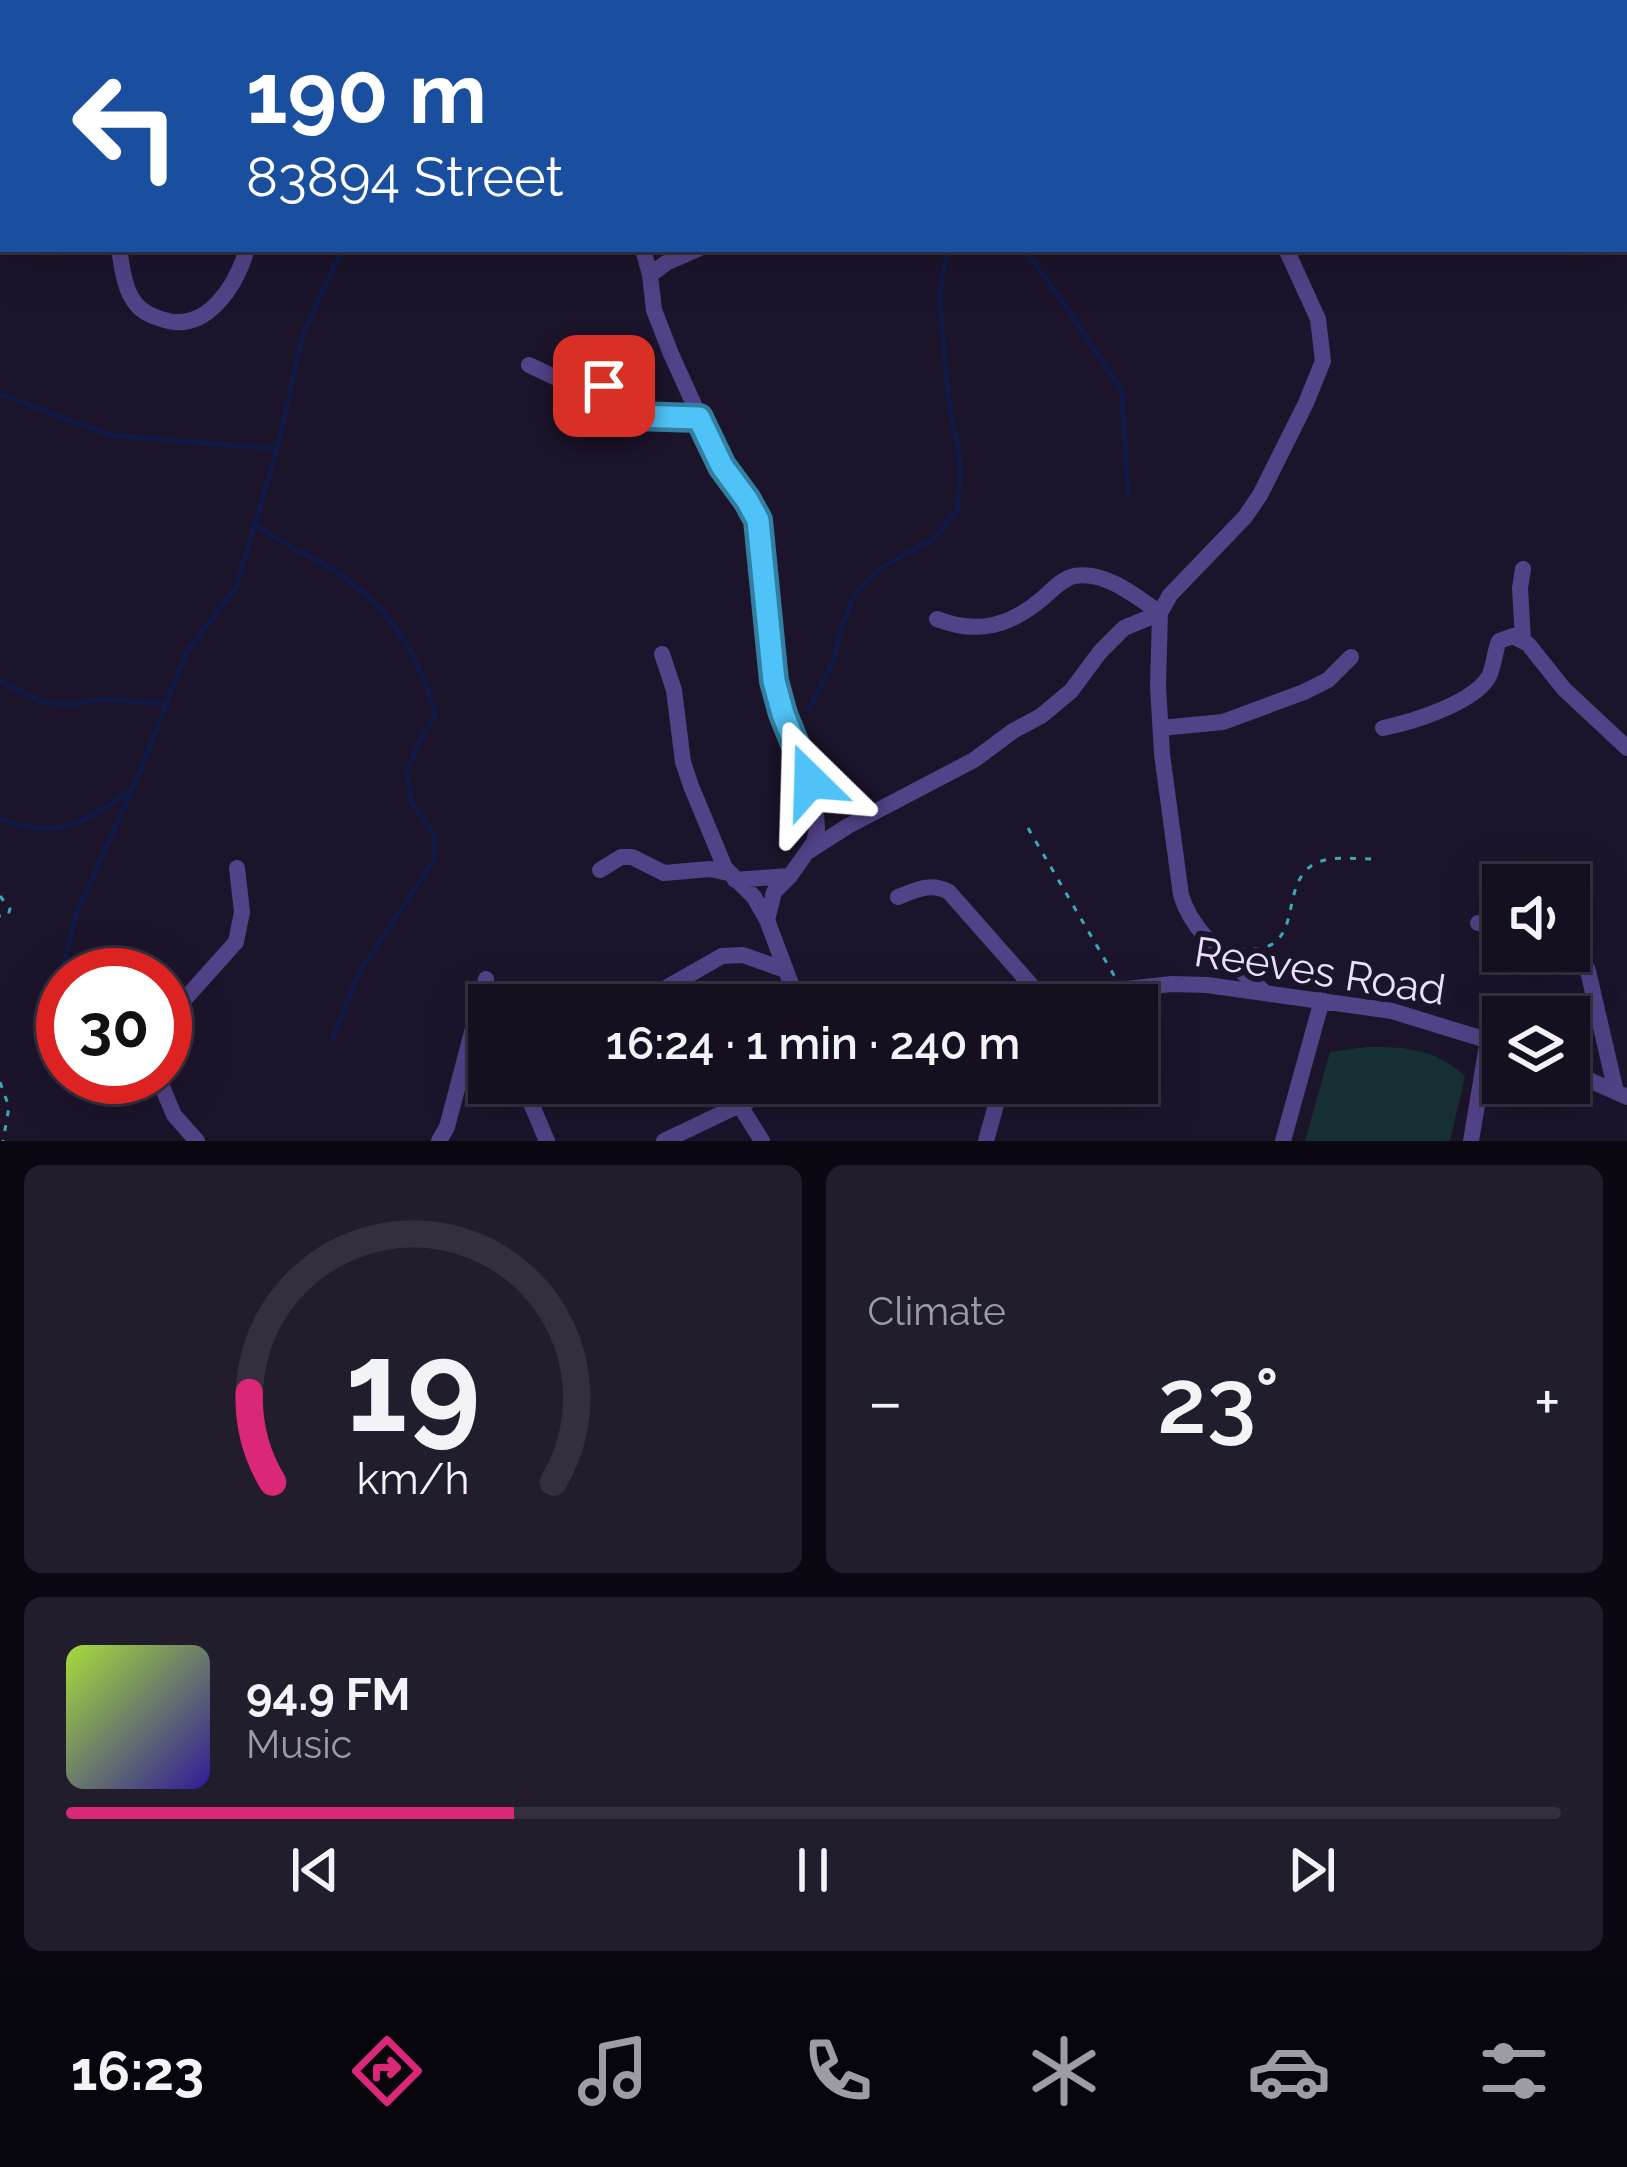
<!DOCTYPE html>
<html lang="en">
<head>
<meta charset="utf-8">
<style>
  body { margin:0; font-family:Raleway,sans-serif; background:#221d2d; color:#f1f3f6; height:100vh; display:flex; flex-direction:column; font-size:45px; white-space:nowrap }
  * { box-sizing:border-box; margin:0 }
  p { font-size:39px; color:#9d9ca5 }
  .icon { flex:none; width:66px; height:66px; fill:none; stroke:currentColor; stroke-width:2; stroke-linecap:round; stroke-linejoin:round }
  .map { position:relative; height:1141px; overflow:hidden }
  .details { display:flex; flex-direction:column; gap:24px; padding:24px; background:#0c0812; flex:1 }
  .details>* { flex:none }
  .guide { position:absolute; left:0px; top:0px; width:1629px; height:252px; box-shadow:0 12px 48px #0002,0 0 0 3px #342f3e; background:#1a4fa0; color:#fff; overflow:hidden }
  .controls { position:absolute; left:1482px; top:864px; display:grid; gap:24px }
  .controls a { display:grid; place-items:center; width:108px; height:108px; border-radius:0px; background:#150f20; box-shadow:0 12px 48px #0002,0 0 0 3px #342f3e; font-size:60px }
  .speed { position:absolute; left:36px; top:948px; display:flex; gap:24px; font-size:60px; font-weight:700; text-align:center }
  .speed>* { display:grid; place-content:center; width:156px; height:156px; border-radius:50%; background:#150f20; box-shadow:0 12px 48px #0002,0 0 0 3px #342f3e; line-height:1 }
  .speed .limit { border:18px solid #d22; background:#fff; color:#111 }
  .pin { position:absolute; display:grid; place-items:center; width:102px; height:102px; color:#fff; margin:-51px; border-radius:24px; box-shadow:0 6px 18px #0006 }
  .me { position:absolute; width:132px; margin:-66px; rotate:338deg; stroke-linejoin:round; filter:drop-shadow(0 0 9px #0008) }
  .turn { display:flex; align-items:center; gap:42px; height:252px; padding:0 48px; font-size:54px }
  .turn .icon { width:156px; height:156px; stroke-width:2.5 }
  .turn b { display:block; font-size:84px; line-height:102px }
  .big { font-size:90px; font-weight:600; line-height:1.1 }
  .details .widget { flex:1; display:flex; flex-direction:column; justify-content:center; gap:18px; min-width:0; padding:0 42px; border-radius:18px; background:#221d2d }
  .details .dial { align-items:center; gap:0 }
  .dial svg { height:312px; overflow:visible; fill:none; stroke:#342f3e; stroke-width:7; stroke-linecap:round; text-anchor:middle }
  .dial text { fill:#f1f3f6; stroke:none }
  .song { display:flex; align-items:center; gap:36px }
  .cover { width:144px; height:144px; border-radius:18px; background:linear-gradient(135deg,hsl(80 70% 55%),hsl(250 70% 35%)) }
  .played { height:12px; border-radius:6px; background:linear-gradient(90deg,#db2777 30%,#342f3e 30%) }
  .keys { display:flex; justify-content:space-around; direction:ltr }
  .heat { display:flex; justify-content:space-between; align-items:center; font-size:66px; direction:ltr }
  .details .tiles { flex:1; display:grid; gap:24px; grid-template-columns:1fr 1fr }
  .widget:last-child { grid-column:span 2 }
  .trip { position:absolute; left:468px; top:984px; width:690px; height:120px; border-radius:0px; background:#150f20; box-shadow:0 12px 48px #0002,0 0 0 3px #342f3e; font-weight:600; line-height:120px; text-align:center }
  .tab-bar { display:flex; height:192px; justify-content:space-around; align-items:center; background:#08060d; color:#9d9ca5 }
  .tab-bar .icon { width:84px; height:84px }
  .tab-bar .active { color:#db2777 }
  .tab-bar b { font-size:54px; color:#f1f3f6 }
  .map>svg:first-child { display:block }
  .green { fill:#173035 }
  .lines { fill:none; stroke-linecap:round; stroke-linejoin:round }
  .stream { stroke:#0f1a48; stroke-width:4.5 }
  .path { stroke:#3aa7b7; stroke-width:3; stroke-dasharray:6 9; stroke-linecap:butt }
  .minor { stroke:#524287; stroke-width:16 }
  .route-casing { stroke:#337fa1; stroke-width:30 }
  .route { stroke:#4fc3f7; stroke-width:21 }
  .labels { text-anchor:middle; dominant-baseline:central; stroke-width:12; stroke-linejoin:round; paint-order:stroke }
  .street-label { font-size:42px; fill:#e9e0fd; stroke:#1c142b }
</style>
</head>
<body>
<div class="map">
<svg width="1627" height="1141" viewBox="0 0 1627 1141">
  <rect width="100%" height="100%" fill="#1c142b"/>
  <path class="green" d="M1366,1047C1406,1047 1434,1048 1465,1076L1450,1141H1305L1330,1052Z"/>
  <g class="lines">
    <path class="stream" d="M890,0L892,3
      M443,3V0
      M1024,249L1058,295L1122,391L1128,494
      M0,394L109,435L277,449
      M255,524C278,542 304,552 328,567C387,602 418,651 436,716L423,734L406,772L412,803L434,834V860L359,973L332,1039
      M0,681L40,701L69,705L99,699L167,704
      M809,709L834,659L840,632L855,593L881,568L931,540L957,512L961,467L949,401L939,298L948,249
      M0,819C59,841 84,822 132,790
      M40,1055L77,912L138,777L187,651L236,588L277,449L303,334L342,249"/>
    <path class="path" d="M1028,828L1115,977
      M0,896L10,909L8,915L0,916
      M1238,948C1310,958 1275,887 1314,864C1331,855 1354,859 1373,859
      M0,1082L9,1107L3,1141"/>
    <path class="minor" d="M1278,0L1279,3
      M172,3L174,0
      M633,3L636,0
      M1626,191H1627
      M119,249C122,266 124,290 136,304C141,311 152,316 161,319C206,335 236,286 247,249
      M643,249L650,275L654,310L671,354L722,466L743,494L758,520L774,681L783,714L815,800L817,829L814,842L790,876L774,892L767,920
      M650,275L666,263L698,249
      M529,365L565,382L596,383L604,386L634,416L699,418
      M1523,569L1520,588L1523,640
      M937,619C978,635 1010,626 1043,598C1052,590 1062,579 1074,576C1105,570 1137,597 1160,613
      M662,654L674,690L683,762L691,786L725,868L754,897L767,920L799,1005
      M1161,728L1223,722L1304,692L1328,680L1351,657
      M1383,728C1412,722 1471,704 1488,678C1494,668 1494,653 1499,641L1513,636L1528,644L1564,689L1627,748
      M809,851L848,826L974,760L1013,731L1041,716L1071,691L1100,652L1124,628L1160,613
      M600,870L621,857H632L664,873L710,869L728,873
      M735,880L789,876
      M898,897C916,890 931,882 949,892L1031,985L1026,1004
      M1478,923L1503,928
      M1569,943L1581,956L1588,971L1616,1092
      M1263,991C1233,962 1193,936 1181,895L1162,754L1158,686L1160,613L1170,595L1245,517L1260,495L1306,403L1323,361L1318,319L1286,249
      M636,1005L722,956L743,955L785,970
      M980,1005L1172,984L1207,985L1392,1011L1503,1045
      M165,1021L236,942L242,912L237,868
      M1569,1071L1627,1097
      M158,1077L174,1115L197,1141
      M873,1083L879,1099
      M530,1101L547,1141
      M739,1104L762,1141
      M439,1141L447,1127L486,979
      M664,1141L786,1083
      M986,1141L1002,1083
      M1283,1141L1322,1000
      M1471,1141L1488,1039"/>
  </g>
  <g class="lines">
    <defs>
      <path id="route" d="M604,386L634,416L699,418L722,466L747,500L758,520L774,681L783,714L810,781"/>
    </defs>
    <use href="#route" class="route-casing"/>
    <use href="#route" class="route"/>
  </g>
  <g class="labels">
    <g class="street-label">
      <text transform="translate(1320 971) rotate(9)">Reeves Road</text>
    </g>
  </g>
</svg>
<div class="controls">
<a><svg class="icon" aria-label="sound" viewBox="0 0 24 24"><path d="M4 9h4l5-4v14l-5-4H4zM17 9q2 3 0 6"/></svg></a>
<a><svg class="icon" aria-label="layers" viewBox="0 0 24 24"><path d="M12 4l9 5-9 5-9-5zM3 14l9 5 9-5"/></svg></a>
</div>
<div class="speed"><div class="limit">30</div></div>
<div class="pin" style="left:604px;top:386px;background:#d93025"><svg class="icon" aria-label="arrive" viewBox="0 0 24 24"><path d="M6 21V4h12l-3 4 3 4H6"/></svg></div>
<svg class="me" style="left:810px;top:781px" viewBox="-20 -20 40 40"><path d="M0-17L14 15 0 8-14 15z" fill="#4fc3f7" stroke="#fff" stroke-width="4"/></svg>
<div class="trip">16:24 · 1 min · 240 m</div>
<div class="guide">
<div class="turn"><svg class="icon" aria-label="left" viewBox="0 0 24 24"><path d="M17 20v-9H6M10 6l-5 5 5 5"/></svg><div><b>190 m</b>83894 Street</div></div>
</div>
</div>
<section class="details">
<div class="tiles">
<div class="widget dial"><svg viewBox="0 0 100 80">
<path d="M14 69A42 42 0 1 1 86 69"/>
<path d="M14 69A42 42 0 0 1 8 46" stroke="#db2777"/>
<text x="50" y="56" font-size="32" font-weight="700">19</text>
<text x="50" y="72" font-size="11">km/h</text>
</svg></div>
<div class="widget"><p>Climate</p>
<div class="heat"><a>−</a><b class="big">23°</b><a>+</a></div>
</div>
<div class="widget">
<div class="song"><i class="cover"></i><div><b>94.9 FM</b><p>Music</p></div></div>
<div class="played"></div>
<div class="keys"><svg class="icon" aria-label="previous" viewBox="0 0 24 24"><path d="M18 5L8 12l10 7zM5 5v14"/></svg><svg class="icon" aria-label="pause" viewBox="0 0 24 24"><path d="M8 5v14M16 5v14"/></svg><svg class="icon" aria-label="next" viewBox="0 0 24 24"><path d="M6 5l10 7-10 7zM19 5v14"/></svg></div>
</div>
</div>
</section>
<nav class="tab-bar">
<b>16:23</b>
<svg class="icon active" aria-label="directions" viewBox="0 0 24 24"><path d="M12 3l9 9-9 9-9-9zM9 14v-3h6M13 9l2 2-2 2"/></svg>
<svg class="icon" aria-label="music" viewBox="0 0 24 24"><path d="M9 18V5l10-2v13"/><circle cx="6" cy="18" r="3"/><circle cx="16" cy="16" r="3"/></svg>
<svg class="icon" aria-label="phone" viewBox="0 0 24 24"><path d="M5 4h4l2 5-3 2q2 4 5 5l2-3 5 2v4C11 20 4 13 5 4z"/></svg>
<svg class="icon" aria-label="climate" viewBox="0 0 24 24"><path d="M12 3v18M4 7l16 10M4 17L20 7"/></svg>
<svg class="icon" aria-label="car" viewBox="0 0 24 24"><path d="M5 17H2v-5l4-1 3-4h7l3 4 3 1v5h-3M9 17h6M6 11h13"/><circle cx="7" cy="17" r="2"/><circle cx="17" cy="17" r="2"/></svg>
<svg class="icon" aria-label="filters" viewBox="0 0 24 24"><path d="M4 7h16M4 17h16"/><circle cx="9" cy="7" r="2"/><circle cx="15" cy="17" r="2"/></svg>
</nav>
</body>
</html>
